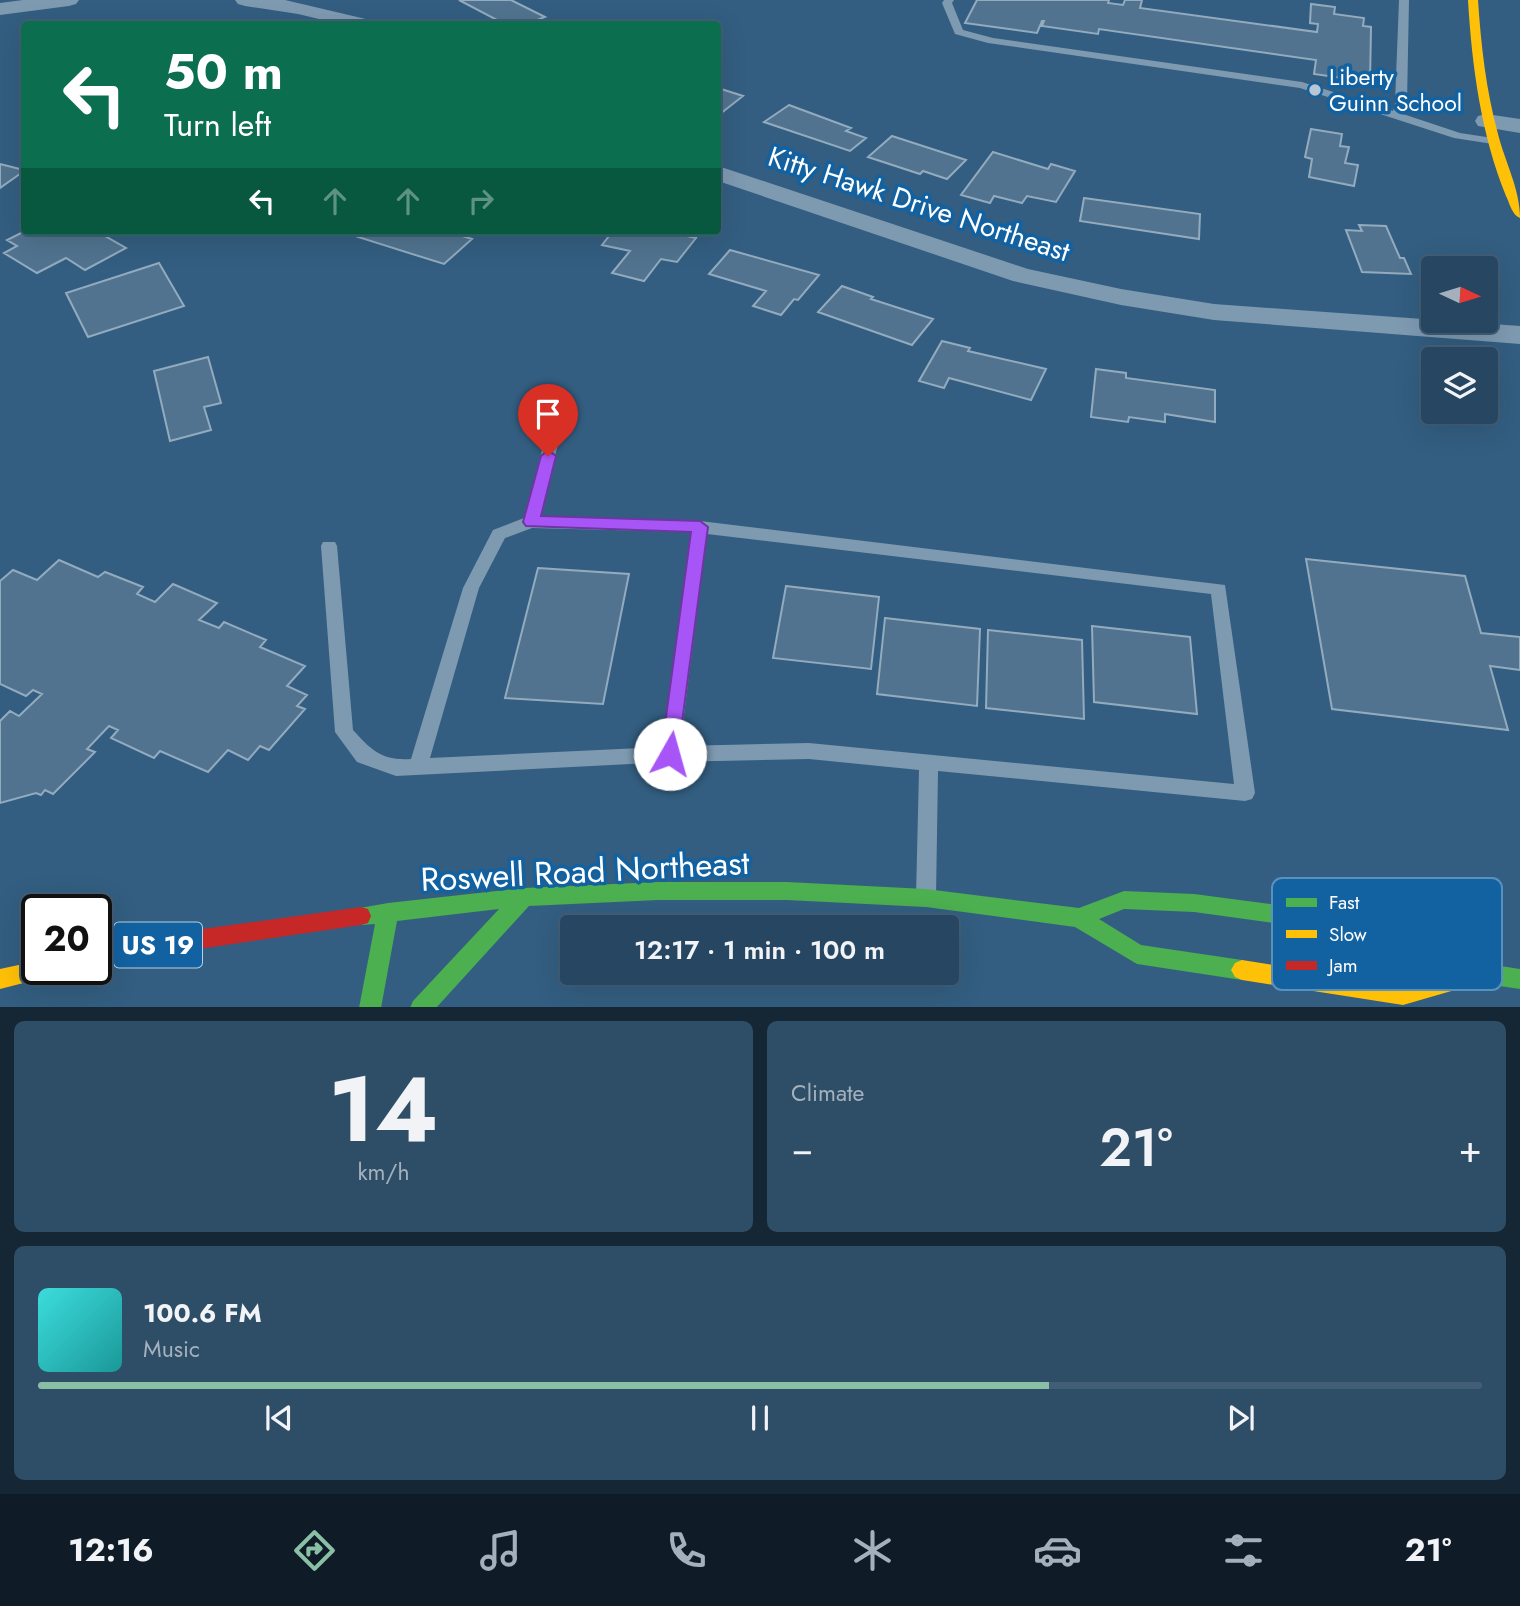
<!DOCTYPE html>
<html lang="en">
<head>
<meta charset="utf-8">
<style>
  body { margin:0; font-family:Jost,sans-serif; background:#2e4d67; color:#f1f3f6; height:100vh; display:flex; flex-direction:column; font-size:26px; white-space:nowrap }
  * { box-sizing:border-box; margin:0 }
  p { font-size:23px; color:#a4b1bd }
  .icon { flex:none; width:38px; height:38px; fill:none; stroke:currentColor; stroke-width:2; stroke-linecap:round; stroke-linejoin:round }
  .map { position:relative; height:1007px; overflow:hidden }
  .drawer { display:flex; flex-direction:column; gap:14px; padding:14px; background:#152635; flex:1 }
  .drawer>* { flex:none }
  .top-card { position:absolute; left:21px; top:21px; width:700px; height:214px; border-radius:7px; box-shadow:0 7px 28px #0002,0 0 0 2px #425e76; background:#0b6e4f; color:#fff; overflow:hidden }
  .needle { width:46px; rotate:94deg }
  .tools { position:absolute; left:1421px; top:256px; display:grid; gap:14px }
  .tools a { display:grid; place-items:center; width:77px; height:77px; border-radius:7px; background:#264661; box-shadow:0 7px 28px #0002,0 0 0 2px #425e76; font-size:35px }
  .speed { position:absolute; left:21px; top:894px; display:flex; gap:14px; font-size:35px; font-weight:700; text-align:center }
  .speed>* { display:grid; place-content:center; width:91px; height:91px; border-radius:50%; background:#264661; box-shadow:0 7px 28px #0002,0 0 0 2px #425e76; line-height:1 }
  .speed .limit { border:4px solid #111; border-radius:10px; background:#fff; color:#111 }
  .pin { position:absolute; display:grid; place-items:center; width:60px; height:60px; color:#fff; margin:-72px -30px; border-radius:50% 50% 50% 0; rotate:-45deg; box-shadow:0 0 7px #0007 }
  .pin .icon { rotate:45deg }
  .me { position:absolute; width:77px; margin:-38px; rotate:7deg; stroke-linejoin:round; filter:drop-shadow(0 0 5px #0008) }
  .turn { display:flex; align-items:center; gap:24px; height:147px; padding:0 28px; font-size:32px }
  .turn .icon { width:91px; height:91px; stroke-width:2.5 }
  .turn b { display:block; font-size:49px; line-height:60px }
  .lanes { display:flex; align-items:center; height:66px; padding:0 28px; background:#0003; justify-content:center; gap:35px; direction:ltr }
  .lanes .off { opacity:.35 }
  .big { font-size:52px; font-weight:600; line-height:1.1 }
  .drawer .widget { flex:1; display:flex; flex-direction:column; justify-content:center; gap:10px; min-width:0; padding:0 24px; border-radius:10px; background:#2e4d67 }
  .drawer .dial { align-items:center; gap:0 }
  .dial b { font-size:91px; line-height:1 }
  .song { display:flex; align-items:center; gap:21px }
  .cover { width:84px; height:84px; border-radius:10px; background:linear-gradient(135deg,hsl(180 70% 55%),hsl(180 70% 35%)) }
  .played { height:7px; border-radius:4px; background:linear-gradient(90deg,#8abfa5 70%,#425e76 70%) }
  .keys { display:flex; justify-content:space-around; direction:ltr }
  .heat { display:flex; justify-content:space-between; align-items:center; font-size:38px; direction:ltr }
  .drawer .tiles { flex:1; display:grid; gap:14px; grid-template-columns:1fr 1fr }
  .widget:last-child { grid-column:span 2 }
  .trip { position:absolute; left:560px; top:915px; width:399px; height:70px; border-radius:7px; background:#264661; box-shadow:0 7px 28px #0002,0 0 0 2px #425e76; font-weight:600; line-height:70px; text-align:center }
  .dock { display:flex; height:112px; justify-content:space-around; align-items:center; background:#0f1c27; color:#a4b1bd }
  .dock .icon { width:49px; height:49px }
  .dock .active { color:#8abfa5 }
  .dock b { font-size:32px; color:#f1f3f6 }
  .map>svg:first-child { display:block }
  .building { fill:#51738f; stroke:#93abbe; stroke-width:2 }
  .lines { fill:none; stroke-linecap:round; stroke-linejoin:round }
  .lane { fill:#7e9ab1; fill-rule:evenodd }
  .street { fill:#7e9ab1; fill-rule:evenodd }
  .fast { fill:#4caf50; fill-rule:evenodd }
  .slow { fill:#ffc107; fill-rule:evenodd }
  .jam { fill:#c62828; fill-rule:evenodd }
  .route { fill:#a855f7; stroke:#6d37a1; stroke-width:2 }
  .poi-dot { fill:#b8c7d3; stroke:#1262a2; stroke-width:2.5 }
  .labels { text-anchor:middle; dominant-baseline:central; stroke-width:7; stroke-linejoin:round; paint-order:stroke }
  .far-poi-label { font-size:23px; fill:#fff; stroke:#1262a2; text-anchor:start }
  .shield { fill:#1262a2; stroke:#b8d0e3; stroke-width:2 }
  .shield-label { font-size:26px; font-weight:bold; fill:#fff }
  .street-label { font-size:28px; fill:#fff; stroke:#1262a2 }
  .near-street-label { font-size:33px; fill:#fff; stroke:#1262a2 }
  .key { fill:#1262a2; stroke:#5991be; stroke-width:2 }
  .key-label { font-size:19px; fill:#fff }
</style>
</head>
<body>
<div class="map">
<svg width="1520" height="1008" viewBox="0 0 1520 1008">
  <rect width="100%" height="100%" fill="#335e81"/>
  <path class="building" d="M459,0H511L545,17L527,24H502L498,23L501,22Z
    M977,0H1109L1108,3L1123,5L1125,0H1142L1140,8L1317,32L1318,24L1310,23L1311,4L1335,7L1334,14L1364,18L1363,26L1371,27L1370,82L1314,74L1316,60L1099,29L1098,34L1042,26L1044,21H1042L1037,33L965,23Z
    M718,88L743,96L720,114H718Z
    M789,105L851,128L846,131L866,138L850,151L764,122Z
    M1311,129L1342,134L1340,146L1349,147L1345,163L1358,165L1354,186L1309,177L1312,159L1305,157Z
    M892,136L966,160L947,179L923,171L920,174L868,157Z
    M993,152L1048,169L1051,164L1075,171L1056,202L1027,196L1022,203L994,196L990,203L961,195Z
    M0,164L24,170V171L0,188Z
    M1084,198L1200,214L1199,239L1080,221Z
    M1359,225L1386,226L1400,258H1404L1411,274L1362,272L1346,230L1362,231Z
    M25,231H96L126,248L85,270L66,258L37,273L4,253L17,246L7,240Z
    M366,231H447L472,239L444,264L358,237Z
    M613,231H664L696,238L677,262L661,259L644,281L612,273L630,251L602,245Z
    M730,250L819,275L798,300L794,299L781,315L753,306L766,291L709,274Z
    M159,263L184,306L88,337L66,293Z
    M842,286L873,297L871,299L933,319L912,345L818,312Z
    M942,341L970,348L968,351L1046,369L1031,400L949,378L944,388L919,381Z
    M208,357L221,403L204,407L211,430L170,441L154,371Z
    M1096,369L1126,373V378L1215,390V422L1165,414V422L1129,417L1128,422L1091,417Z
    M1306,559L1465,576L1481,633L1520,637V670L1490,666L1508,730L1332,709Z
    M59,560L98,577L105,572L143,587L137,594L155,602L173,584L217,603L199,620L219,628L224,622L266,640L260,647L305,666L287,686L307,695L297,706L305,709L269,750L260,746L248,760L228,750L208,772L160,751L154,758L111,738L118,730L109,726L87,749L95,752L53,794L45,790L41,795L36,793L0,803V721L10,711L19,716L42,694L33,690L26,696L0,684V581L13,570L37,580Z
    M538,568L629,574L603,704L505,698Z
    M786,586L879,597L871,669L773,658Z
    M885,618L980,629L977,706L877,694Z
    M1092,626L1190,637L1197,714L1094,702Z
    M988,630L1082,640L1084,719L986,708Z"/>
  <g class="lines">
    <path class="lane" d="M944,0H954L952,3L963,30L993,38L1302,82L1393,111L1395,103L1399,0H1409L1407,103L1403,114L1460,133L1493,138L1499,141L1493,144L1454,138L1300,88L988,43L955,34L942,3Z
      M559,407L566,412L540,517L700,521L1225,585L1255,793L1252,799L1245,801L938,771L936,896L933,903L926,905L919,903L916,896L919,770L809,759L670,762L396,776L357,762L335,732L321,546L323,542H335L337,546L353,730C371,750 382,761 411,759L463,588L493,530L524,518L552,412ZM532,528L691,532L662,747L430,758L479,588L505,538ZM707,534L1211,594L1234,784L809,743L680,746Z"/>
    <path class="street" d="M23,0H79L76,4L69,6L0,15V3Z
      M235,0H285L370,20L373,24H340L298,14L245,6L238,4Z
      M1486,114L1520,119V133L1478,126L1475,121L1478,116Z
      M718,166L1028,269L1121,289L1214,304L1520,326V344L1214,320L1121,305L1013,281L718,181Z"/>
    <path class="fast" d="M658,882H787L926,889L1079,908L1124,891L1194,894L1385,919L1481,963L1520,969V989L1479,983L1383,938L1194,912L1124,909L1099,919L1141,945L1242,960L1249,963L1253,970L1249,977L1242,980L1137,964L1075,927L926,907L787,900H658L529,906L436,1008H410L413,1001L499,909L397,921L381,1008H359L375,924L361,925L354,923L351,916L354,909L388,903L524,888Z"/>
    <path class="slow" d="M1468,0H1478C1481,45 1486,90 1498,134C1505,162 1520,189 1520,218C1512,215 1510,204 1506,196C1481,134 1472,67 1468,0Z
      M1242,960L1403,985L1479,963L1486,966L1490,973L1486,980L1479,983L1403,1005L1242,980L1235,977L1231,970L1235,963Z
      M37,961V970H50L47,977L0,989V969Z"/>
    <path class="jam" d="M361,907L368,909L371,916L368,923L361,925L124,960L96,967V947L124,940Z"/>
  </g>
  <path class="route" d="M548,450L556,456L541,516L700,521L708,527L677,760L670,762L663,760L661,754L691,532L526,526L523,522L541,456Z"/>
  <circle class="poi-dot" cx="1315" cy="90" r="7"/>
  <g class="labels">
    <g class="far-poi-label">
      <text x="1329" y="77">Liberty<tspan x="1329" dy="26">Guinn School</tspan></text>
    </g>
    <rect class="shield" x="114" y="922.5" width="88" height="45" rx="5"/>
    <g class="shield-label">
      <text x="158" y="945">US 19</text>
    </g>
    <g class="street-label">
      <text transform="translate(919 204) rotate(18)">Kitty Hawk Drive Northeast</text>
    </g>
    <g class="near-street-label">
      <text transform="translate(585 871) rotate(-3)">Roswell Road Northeast</text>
    </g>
  </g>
  <rect x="1272" y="878" width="230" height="112" rx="10" class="key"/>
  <rect x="1286" y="898" width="31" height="9" fill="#4caf50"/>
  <rect x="1286" y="930" width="31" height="8" fill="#ffc107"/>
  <rect x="1286" y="961" width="31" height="9" fill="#c62828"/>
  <g class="key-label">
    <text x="1329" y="909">Fast</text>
    <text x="1329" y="941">Slow</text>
    <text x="1329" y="972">Jam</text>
  </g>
</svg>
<div class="tools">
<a><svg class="needle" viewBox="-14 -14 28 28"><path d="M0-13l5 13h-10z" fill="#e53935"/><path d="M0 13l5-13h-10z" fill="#a4b1bd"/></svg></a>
<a><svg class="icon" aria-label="layers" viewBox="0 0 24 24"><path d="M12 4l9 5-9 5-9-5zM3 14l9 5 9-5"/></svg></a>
</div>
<div class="speed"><div class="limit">20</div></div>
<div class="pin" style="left:548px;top:456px;background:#d93025"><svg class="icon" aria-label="arrive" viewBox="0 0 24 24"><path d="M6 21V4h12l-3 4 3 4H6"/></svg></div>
<svg class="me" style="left:670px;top:754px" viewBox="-20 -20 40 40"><circle r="19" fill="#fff"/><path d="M0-13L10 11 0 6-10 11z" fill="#a855f7"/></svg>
<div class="trip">12:17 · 1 min · 100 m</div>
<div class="top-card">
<div class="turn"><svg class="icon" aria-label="left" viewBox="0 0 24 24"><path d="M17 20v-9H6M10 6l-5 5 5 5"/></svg><div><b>50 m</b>Turn left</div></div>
<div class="lanes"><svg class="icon" aria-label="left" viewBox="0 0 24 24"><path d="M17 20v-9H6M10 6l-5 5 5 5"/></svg><svg class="icon off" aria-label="ahead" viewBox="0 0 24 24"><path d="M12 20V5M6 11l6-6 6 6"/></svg><svg class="icon off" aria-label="ahead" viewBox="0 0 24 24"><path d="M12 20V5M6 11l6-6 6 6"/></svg><svg class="icon off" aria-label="right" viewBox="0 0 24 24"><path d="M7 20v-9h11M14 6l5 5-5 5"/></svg></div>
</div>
</div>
<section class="drawer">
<div class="tiles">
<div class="widget dial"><b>14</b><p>km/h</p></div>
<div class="widget"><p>Climate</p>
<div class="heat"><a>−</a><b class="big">21°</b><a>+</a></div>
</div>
<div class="widget">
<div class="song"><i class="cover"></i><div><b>100.6 FM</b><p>Music</p></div></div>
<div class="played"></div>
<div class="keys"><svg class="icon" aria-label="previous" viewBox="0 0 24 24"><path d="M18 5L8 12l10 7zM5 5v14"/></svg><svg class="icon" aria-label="pause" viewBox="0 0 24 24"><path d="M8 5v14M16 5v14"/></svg><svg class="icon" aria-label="next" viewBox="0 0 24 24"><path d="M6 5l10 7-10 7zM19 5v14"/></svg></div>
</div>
</div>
</section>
<nav class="dock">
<b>12:16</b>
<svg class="icon active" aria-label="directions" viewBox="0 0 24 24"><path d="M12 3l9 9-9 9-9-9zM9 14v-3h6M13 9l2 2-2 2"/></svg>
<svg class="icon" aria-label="music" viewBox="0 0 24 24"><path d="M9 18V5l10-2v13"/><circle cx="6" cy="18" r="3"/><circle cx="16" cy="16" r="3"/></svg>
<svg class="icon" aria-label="phone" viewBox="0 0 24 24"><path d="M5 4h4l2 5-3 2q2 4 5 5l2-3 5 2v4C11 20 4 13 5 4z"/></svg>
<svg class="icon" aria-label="climate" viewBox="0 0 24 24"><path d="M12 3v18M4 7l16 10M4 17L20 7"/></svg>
<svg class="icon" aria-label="car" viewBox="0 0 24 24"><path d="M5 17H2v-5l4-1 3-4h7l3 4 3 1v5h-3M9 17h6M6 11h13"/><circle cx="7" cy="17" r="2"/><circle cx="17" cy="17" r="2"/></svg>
<svg class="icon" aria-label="filters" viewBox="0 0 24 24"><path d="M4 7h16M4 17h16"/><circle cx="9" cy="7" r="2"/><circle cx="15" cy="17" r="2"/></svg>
<b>21°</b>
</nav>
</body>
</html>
